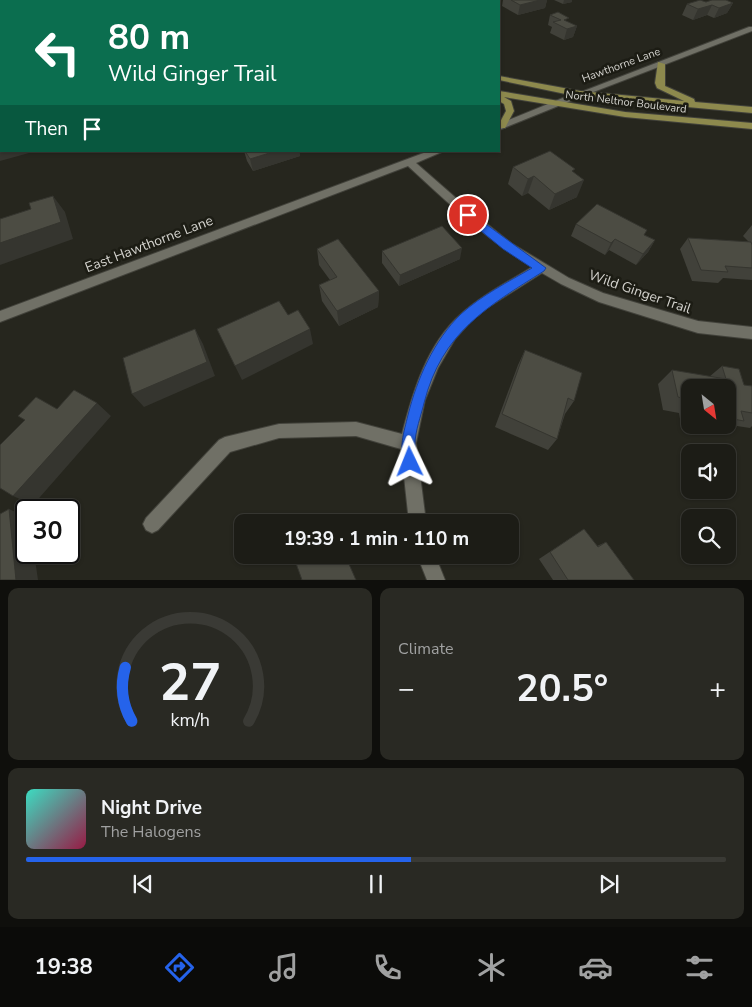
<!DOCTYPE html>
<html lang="en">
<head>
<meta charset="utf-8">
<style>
  body { margin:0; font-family:"Nunito Sans",sans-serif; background:#292923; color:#f1f3f6; height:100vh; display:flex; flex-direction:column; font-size:19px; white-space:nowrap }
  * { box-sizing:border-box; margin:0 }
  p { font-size:16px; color:#a0a1a1 }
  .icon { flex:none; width:28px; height:28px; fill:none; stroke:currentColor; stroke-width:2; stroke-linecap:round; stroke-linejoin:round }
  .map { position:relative; height:580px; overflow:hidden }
  .side { display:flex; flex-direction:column; gap:8px; padding:8px; background:#0f0f0c; flex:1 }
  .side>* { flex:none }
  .hud { position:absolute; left:0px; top:0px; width:500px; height:152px; box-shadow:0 1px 4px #0004,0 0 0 1px #3a3a35; background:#0b6e4f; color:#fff; overflow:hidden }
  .needle { width:32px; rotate:150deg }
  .tools { position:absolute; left:681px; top:379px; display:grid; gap:10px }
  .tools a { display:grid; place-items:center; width:55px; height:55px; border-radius:10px; background:#1c1c16; box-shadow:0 1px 4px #0004,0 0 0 1px #3a3a35; font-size:25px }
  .speed { position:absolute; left:15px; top:499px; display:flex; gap:10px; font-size:25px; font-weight:700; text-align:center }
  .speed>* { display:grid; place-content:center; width:65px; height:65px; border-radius:50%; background:#1c1c16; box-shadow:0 1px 4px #0004,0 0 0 1px #3a3a35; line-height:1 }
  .speed .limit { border:2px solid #111; border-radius:8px; background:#fff; color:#111 }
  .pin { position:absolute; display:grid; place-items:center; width:42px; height:42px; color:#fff; margin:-21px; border:2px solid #fff; border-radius:50%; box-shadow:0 1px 5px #0007 }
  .me { position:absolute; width:55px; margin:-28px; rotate:358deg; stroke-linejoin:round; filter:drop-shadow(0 0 4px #0008) }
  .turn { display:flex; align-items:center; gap:18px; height:105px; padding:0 25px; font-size:22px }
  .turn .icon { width:65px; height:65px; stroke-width:2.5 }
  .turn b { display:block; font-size:35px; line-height:42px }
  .then { display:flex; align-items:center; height:48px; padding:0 25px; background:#0003; gap:10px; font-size:19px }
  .big { font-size:38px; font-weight:700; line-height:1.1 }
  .side .tile { flex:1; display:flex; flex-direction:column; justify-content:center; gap:8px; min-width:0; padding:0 18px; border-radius:10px; background:#292923 }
  .side .dial { align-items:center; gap:0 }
  .dial svg { height:130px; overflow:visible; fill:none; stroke:#3a3a35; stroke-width:7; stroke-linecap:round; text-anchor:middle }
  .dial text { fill:#f1f3f6; stroke:none }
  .song { display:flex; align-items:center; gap:15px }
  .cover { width:60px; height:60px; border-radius:8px; background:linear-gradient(135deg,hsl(170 70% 55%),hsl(340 70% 35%)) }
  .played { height:5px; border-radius:2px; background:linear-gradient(90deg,#2563eb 55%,#3a3a35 55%) }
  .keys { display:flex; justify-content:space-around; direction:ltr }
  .heat { display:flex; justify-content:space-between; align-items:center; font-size:28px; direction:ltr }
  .side .tiles { flex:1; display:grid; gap:8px; grid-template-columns:1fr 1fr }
  .tile:last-child { grid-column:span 2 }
  .trip { position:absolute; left:234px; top:514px; width:285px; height:50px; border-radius:10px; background:#1c1c16; box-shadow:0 1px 4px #0004,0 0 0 1px #3a3a35; font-weight:700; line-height:50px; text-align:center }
  .tabs { display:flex; height:80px; justify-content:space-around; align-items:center; background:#0b0b09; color:#a0a1a1 }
  .tabs .icon { width:35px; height:35px }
  .tabs .current { color:#2563eb }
  .tabs b { font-size:22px; color:#f1f3f6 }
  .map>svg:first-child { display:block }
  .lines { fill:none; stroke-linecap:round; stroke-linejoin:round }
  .minor-casing { stroke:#42423b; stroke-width:2 }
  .tertiary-casing { stroke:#42423b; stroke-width:2 }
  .primary-casing { stroke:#42423b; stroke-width:2 }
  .minor { fill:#707066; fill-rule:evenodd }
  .tertiary { fill:#707066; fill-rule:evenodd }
  .primary { fill:#8d894d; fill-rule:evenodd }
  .wall { fill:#41413a; fill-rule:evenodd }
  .shaded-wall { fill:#35352f }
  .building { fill:#4c4c43; stroke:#35352f }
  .route { fill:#2563eb; stroke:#184099 }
  .labels { text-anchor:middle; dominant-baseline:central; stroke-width:5; stroke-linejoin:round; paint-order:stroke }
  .far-street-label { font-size:11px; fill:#d3d2cd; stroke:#1c1c14 }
  .street-label { font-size:14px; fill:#d3d2cd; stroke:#1c1c14 }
</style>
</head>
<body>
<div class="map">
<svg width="752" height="580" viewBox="0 0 752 580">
  <rect width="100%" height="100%" fill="#26261e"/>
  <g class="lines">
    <defs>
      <path id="minor" d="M0,20H1V24H0Z
        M580,91L584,94L583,96L499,130V124Z
        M1,118V124L0,125V119Z
        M429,151H444L416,163L472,212L511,243L569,278L603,293L698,321L752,327V339L698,333L599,302L561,284L542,273L487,308L470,322L455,339L438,368L425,400L416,443L426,522H409L401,449L356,436L279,438L230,452L158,530L152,533L146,530L143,524L146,518L219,440L225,437L279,424L356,422L402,434C413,391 427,344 461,314C482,295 508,282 532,267C486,239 448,203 408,166L0,322V311Z
        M417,555H435L445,580H427Z"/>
      <path id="tertiary" d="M749,27H752V31L583,96L576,94Z"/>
      <path id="primary" d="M220,0H228V1H221Z
        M246,0H255V1H247Z
        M658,62L665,64V86L694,99L695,102L752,107V113L580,97L499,80V76L580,91L684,101L657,88L655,83Z
        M499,91L625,112L752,123V129L625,117L504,97L511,101L514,111L505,128H499V124L506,111L504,104L499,101Z"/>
    </defs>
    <use href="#minor" class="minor-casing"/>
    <use href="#tertiary" class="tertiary-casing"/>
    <use href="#primary" class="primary-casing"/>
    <use href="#minor" class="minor"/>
    <use href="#tertiary" class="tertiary"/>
    <use href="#primary" class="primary"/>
  </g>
  <path class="wall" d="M503,0H547L545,8L518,15L502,6Z
    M554,0H572V2L563,4Z
    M706,2L733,3L727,13L714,18L707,15L693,20L682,15L687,4Z
    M550,15L577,26L573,37L564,40L550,33L552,27L548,25Z
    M244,151H299L300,156L253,171L247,161Z
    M513,167L574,172L577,197L549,210L528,193L522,196L508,184Z
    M576,224L645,235L655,240L648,252L636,265L609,250L605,255L571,236Z
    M752,225V280L723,278L718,283L692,281L680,249L688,238L749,242L743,236Z
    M317,249L379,291L378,307L339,326L322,301L319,285L330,280L319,265Z
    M382,251L460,259L399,286L382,263Z
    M525,350L574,401L565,414L557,439L548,450L495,427L518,365Z
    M722,366L744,385L752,386V426L750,428L737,426L725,433L681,425L679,413L663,410L658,384L672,370L709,377ZM690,388H728V425H690Z
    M584,529L597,546L606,542L634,580H553L539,559Z"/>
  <path class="shaded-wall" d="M540,0H547L545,8L518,15L520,5Z
    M564,0H572V2L563,4Z
    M733,3L727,13L714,18L719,8Z
    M712,5L707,15L693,20L698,9Z
    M577,26L573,37L564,40L567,29Z
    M1,39V52H0V40Z
    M0,147H1V151H28L29,153L0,161Z
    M276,151H299L300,156L253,171L250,159Z
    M534,176L528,193L522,196L528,179Z
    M584,180L577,197L549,210L555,194Z
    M53,196L65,212L73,239L0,265V243Z
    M615,239L609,250L605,255L611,243Z
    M655,240L648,252L636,265L643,254Z
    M462,248L460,259L399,286L400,275Z
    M379,291L378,307L339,326L337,311Z
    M195,329L203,344L215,376L144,407L132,394Z
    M310,329L313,344L242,380L235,366Z
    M97,403L111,416L33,505L13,496Z
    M9,509L26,517V552H34L38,580H16Z"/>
  <path class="building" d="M164,0H174L175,1H158Z
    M511,0H540L520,5Z
    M700,0L706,2L712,0H726L733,3L719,8L712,5L698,9L687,4Z
    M558,12L569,18L564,20L577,26L567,29L553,22L561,20L550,15Z
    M0,24H1V39L0,40Z
    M0,135H1V147H0Z
    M245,151H276L250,159Z
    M550,151L575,169L572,171L584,180L555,194L534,176L528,179L513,167Z
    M53,196L61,222L0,243V219L31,209L29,203Z
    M597,204L647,230L644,235L655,240L643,254L615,239L611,243L576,224Z
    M442,226L462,248L400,275L382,251Z
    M688,238L751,242L752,245V268L725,266L728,272L701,270Z
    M338,239L379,291L337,311L319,285L337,277L317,249Z
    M279,301L288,315L298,310L310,329L235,366L217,329Z
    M195,329L207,362L132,394L123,358Z
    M525,350L582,373L574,401L568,398L557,439L502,414Z
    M722,366L739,369L744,385L752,386V413L741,411L744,421L728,418V388H690V400L678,397L672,370L726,379Z
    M74,390L97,403L13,496L0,488V445L25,420L18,416L36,397L57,409Z
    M9,509L16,580H0V514Z
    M584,529L598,547L606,542L634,580H568L550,552Z
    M293,555H345L356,580H302Z"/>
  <path class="route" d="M468,211L546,268L544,271C487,307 442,332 424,403C421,416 415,431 415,444C415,453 419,459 415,467L410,469L405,467C398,449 404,432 408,415C417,379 434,340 461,314C482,295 508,282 532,268L503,249L464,217L463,215Z"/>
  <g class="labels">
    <g class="far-street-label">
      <text transform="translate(621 65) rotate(-20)">Hawthorne Lane</text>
      <text transform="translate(626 102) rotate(7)">North Neltnor Boulevard</text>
    </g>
    <g class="street-label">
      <text transform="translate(149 244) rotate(-21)">East Hawthorne Lane</text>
      <text transform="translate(640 292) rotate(19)">Wild Ginger Trail</text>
    </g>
  </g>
</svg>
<div class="tools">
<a><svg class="needle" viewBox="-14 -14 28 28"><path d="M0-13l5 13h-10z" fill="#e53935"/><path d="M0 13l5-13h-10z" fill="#a0a1a1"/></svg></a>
<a><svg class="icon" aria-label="sound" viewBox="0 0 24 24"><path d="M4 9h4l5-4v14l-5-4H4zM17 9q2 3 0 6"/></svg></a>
<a><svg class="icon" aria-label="search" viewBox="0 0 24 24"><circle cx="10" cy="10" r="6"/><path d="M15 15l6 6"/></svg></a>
</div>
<div class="speed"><div class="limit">30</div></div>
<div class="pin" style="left:468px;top:215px;background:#d93025"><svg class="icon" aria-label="arrive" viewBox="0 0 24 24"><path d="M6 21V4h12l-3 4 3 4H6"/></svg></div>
<svg class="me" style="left:410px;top:462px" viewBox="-20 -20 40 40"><path d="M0-17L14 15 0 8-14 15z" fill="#2563eb" stroke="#fff" stroke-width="4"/></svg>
<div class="trip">19:39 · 1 min · 110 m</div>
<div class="hud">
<div class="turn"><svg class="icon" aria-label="left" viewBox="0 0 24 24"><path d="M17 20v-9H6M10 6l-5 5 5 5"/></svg><div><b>80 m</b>Wild Ginger Trail</div></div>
<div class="then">Then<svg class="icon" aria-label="arrive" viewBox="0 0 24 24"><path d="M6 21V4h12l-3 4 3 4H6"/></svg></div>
</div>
</div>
<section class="side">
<div class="tiles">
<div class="tile dial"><svg viewBox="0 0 100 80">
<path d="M14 69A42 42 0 1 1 86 69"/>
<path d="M14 69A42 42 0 0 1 10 36" stroke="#2563eb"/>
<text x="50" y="56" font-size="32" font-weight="700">27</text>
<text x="50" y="72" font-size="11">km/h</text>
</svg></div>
<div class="tile"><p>Climate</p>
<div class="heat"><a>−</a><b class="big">20.5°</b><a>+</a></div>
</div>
<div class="tile">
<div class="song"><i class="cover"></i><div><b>Night Drive</b><p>The Halogens</p></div></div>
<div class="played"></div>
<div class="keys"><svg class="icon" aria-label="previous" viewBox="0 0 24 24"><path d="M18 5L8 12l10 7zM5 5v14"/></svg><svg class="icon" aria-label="pause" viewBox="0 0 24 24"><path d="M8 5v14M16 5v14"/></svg><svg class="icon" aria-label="next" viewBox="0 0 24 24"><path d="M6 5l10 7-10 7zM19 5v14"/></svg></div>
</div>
</div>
</section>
<nav class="tabs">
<b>19:38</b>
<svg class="icon current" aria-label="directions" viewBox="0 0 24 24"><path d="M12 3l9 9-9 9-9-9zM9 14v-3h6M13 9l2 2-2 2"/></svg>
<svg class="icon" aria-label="music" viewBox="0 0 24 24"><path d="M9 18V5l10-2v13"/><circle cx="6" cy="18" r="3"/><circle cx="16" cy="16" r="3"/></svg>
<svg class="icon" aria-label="phone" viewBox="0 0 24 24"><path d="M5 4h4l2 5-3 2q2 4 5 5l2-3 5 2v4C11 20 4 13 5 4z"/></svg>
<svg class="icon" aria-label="climate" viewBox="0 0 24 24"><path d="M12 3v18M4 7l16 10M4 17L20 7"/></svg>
<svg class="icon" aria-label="car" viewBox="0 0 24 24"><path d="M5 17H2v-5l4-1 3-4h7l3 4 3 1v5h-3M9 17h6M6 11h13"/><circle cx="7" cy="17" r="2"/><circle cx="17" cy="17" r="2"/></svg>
<svg class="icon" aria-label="filters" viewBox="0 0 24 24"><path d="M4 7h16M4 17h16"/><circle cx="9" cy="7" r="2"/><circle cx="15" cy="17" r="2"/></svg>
</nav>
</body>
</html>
